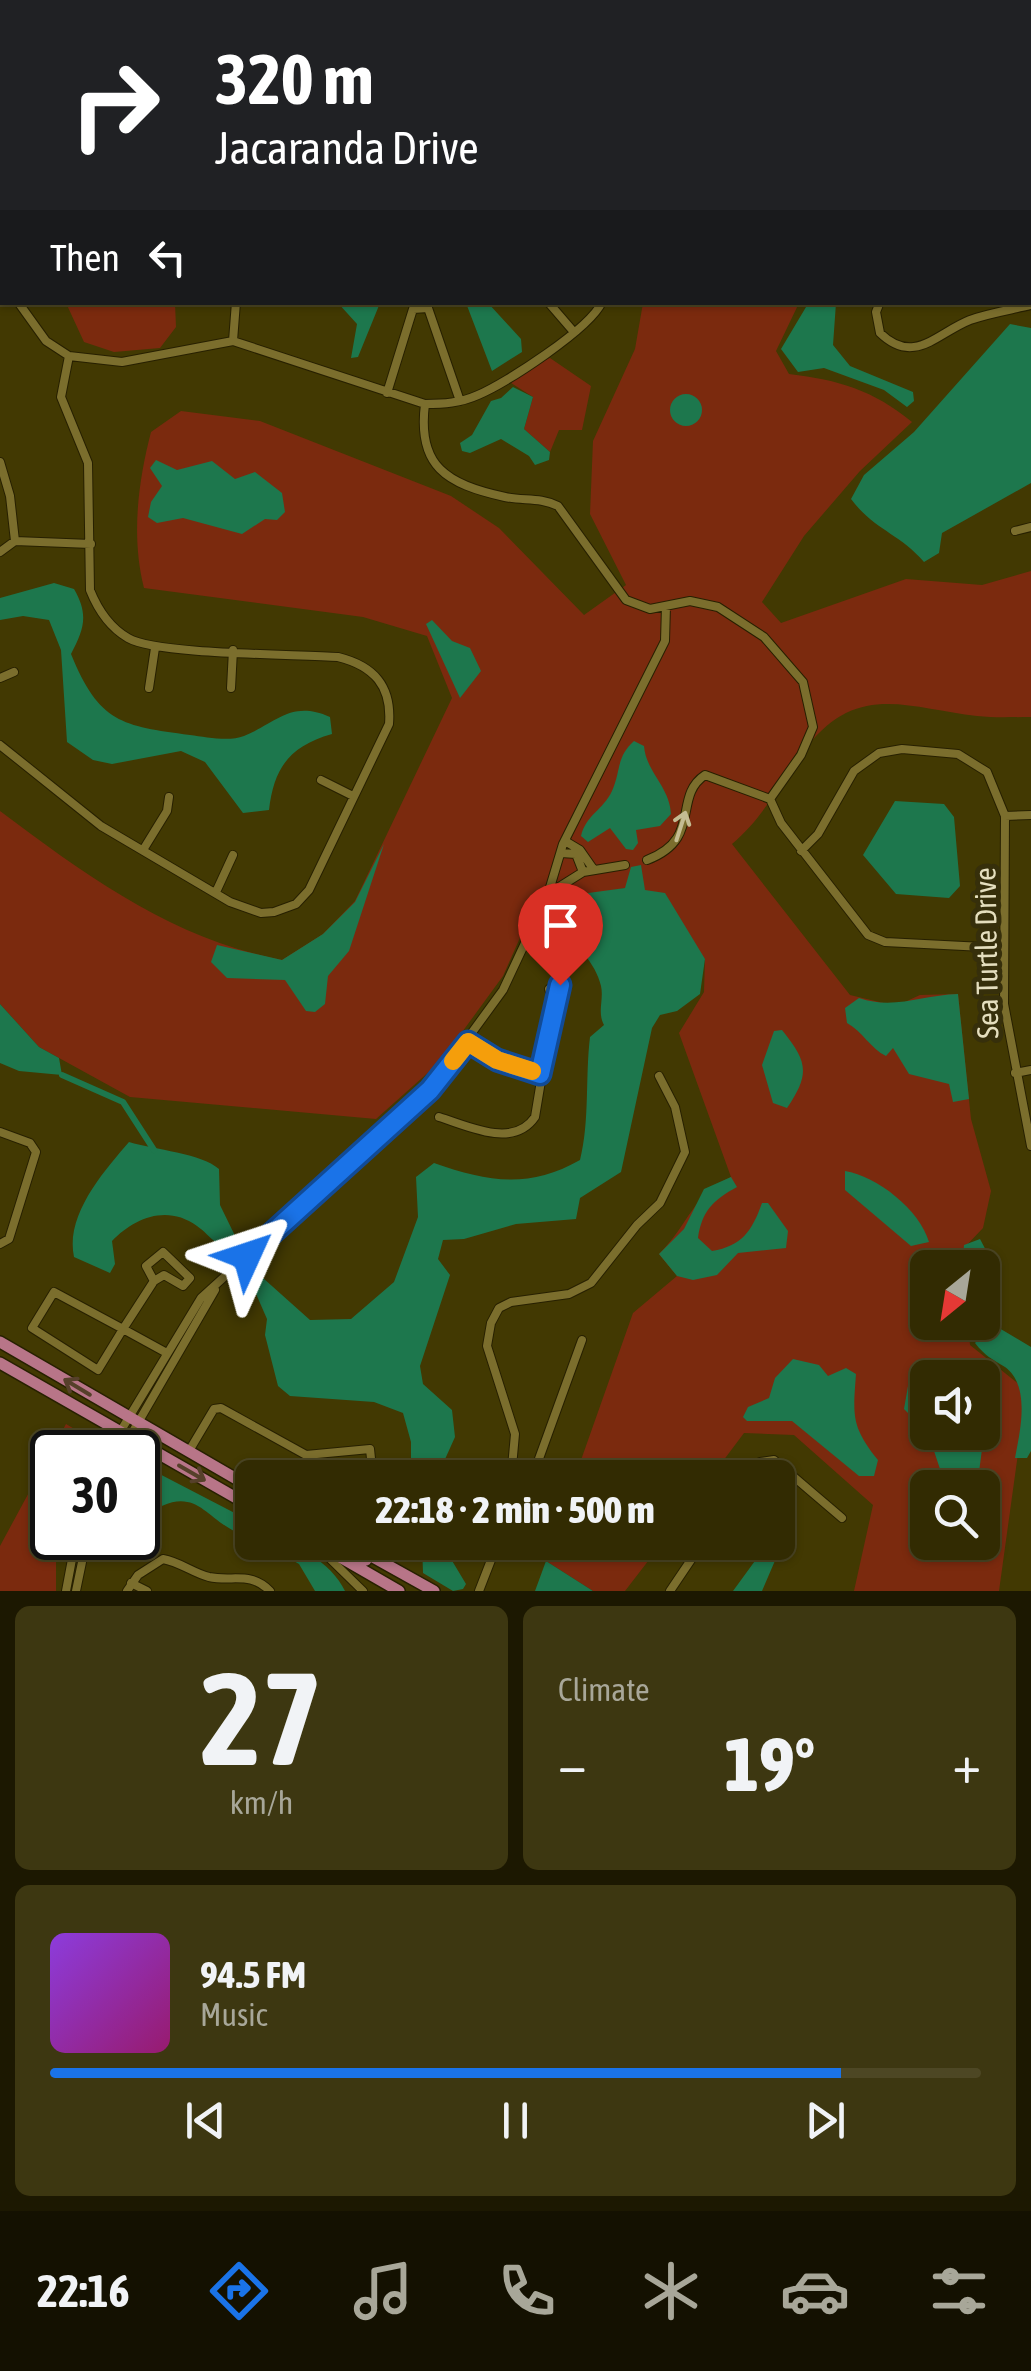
<!DOCTYPE html>
<html lang="en">
<head>
<meta charset="utf-8">
<style>
  body { margin:0; font-family:"Asap Condensed",sans-serif; background:#3d3711; color:#f1f3f6; height:100vh; display:flex; flex-direction:column; font-size:38px; white-space:nowrap }
  * { box-sizing:border-box; margin:0 }
  p { font-size:32px; color:#a8a799 }
  .icon { flex:none; width:55px; height:55px; fill:none; stroke:currentColor; stroke-width:2; stroke-linecap:round; stroke-linejoin:round }
  .map { position:relative; height:1591px; overflow:hidden }
  .drawer { display:flex; flex-direction:column; gap:15px; padding:15px; background:#1c1801; flex:1 }
  .drawer>* { flex:none }
  .hud { position:absolute; left:0px; top:0px; width:1032px; height:305px; box-shadow:0 2px 8px #0004,0 0 0 2px #4d4724; background:#202124; color:#fff; overflow:hidden }
  .needle { width:65px; rotate:210deg }
  .controls { position:absolute; left:910px; top:1250px; display:grid; gap:20px }
  .controls a { display:grid; place-items:center; width:90px; height:90px; border-radius:15px; background:#322b02; box-shadow:0 2px 8px #0004,0 0 0 2px #4d4724; font-size:50px }
  .speed { position:absolute; left:30px; top:1430px; display:flex; gap:20px; font-size:50px; font-weight:700; text-align:center }
  .speed>* { display:grid; place-content:center; width:130px; height:130px; border-radius:50%; background:#322b02; box-shadow:0 2px 8px #0004,0 0 0 2px #4d4724; line-height:1 }
  .speed .limit { border:5px solid #111; border-radius:15px; background:#fff; color:#111 }
  .pin { position:absolute; display:grid; place-items:center; width:85px; height:85px; color:#fff; margin:-102px -42px; border-radius:50% 50% 50% 0; rotate:-45deg; box-shadow:0 0 10px #0007 }
  .pin .icon { rotate:45deg }
  .me { position:absolute; width:110px; margin:-55px; rotate:48deg; stroke-linejoin:round; filter:drop-shadow(0 0 8px #0008) }
  .turn { display:flex; align-items:center; gap:35px; height:210px; padding:0 50px; font-size:45px }
  .turn .icon { width:130px; height:130px; stroke-width:2.5 }
  .turn b { display:block; font-size:70px; line-height:85px }
  .then { display:flex; align-items:center; height:95px; padding:0 50px; background:#0003; gap:20px; font-size:38px }
  .big { font-size:75px; font-weight:800; line-height:1.1 }
  .drawer .widget { flex:1; display:flex; flex-direction:column; justify-content:center; gap:15px; min-width:0; padding:0 35px; border-radius:15px; background:#3d3711 }
  .drawer .dial { align-items:center; gap:0 }
  .dial b { font-size:130px; line-height:1 }
  .song { display:flex; align-items:center; gap:30px }
  .cover { width:120px; height:120px; border-radius:15px; background:linear-gradient(135deg,hsl(270 70% 55%),hsl(320 70% 35%)) }
  .played { height:10px; border-radius:5px; background:linear-gradient(90deg,#1a73e8 85%,#4d4724 85%) }
  .keys { display:flex; justify-content:space-around; direction:ltr }
  .heat { display:flex; justify-content:space-between; align-items:center; font-size:55px; direction:ltr }
  .drawer .tiles { flex:1; display:grid; gap:15px; grid-template-columns:1fr 1fr }
  .widget:last-child { grid-column:span 2 }
  .trip { position:absolute; left:235px; top:1460px; width:560px; height:100px; border-radius:15px; background:#322b02; box-shadow:0 2px 8px #0004,0 0 0 2px #4d4724; font-weight:800; line-height:100px; text-align:center }
  .menu { display:flex; height:160px; justify-content:space-around; align-items:center; background:#141101; color:#a8a799 }
  .menu .icon { width:70px; height:70px }
  .menu .active { color:#1a73e8 }
  .menu b { font-size:45px; color:#f1f3f6 }
  .map>svg:first-child { display:block }
  .green { fill:#7b2a0e; fill-rule:evenodd }
  .water { fill:#1d774d }
  .lines { fill:none; stroke-linecap:round; stroke-linejoin:round }
  .canal { stroke:#1d774d; stroke-width:6 }
  .street-casing { stroke:#272000; stroke-width:10 }
  .primary-casing { stroke:#272000; stroke-width:14 }
  .street { stroke:#7b6e2d; stroke-width:8 }
  .primary { stroke:#b87588; stroke-width:11 }
  .oneway { stroke:#c4bc92 }
  .oneway2 { stroke:#56402a }
  .route-casing { stroke:#114b97; stroke-width:25 }
  .route { stroke:#1a73e8; stroke-width:18 }
  .slow { stroke:#f59e0b; stroke-width:18 }
  .labels { text-anchor:middle; dominant-baseline:central; stroke-width:10; stroke-linejoin:round; paint-order:stroke }
  .street-label { font-size:30px; fill:#e4debe; stroke:#362f0b }
</style>
</head>
<body>
<div class="map">
<svg width="1031" height="1591" viewBox="0 0 1031 1591">
  <rect width="100%" height="100%" fill="#423902"/>
  <path class="green" d="M43,0H309L299,2Z
    M66,303H175L176,327L160,348L114,352L84,342Z
    M643,303H799L776,351L789,374C839,380 873,390 912,422L860,471L804,536L762,602L781,623L906,579L982,585L1031,571V717C1013,717 994,718 977,716C910,709 858,681 807,747C781,781 765,816 732,844L850,995L896,1006L920,995L958,994L971,1119L991,1191L983,1228L963,1249L959,1267L928,1268V1322L968,1323L970,1345L1021,1386L1024,1410L999,1591H854L873,1505L794,1435L744,1433L711,1477H575L633,1313L677,1276L659,1254C690,1223 692,1195 731,1177L679,1033L704,992L705,959L625,888L535,904L503,976L441,1061L376,1119L130,1097L39,1047L0,1004V811C88,877 173,939 282,960L323,934L355,901L452,698L427,636L363,617L144,588C131,537 138,482 151,432L181,411L260,421L451,496L499,528L584,615L626,585L590,514L593,441L635,349ZM928,1378H982V1432H928ZM928,1488H982V1542H928Z
    M550,358L591,386L582,430H559L550,452L524,429L533,397L508,381L537,361Z
    M66,1424L100,1444L96,1452H52V1538H63L56,1555V1591H0V1546Z
    M552,1543H662L625,1591H593L546,1561Z"/>
  <path class="water" d="M809,302L836,303L833,345L850,366L913,392L914,401L907,407L884,390L824,368L798,372L781,349Z
    M330,303H380L358,357L351,358L357,324L338,303Z
    M466,303H488L521,339L522,352L492,371Z
    M1010,324L1031,328V483L942,533L939,553L924,562C899,533 874,530 851,499L864,475L914,432Z
    M513,387L533,397L524,429L550,452L549,460L535,465L529,456L501,439L470,453L462,451L460,443L472,435L491,401L501,398Z
    M670 410a16 16 0 1 1 32 0a16 16 0 1 1-32 0Z
    M156,460L177,470L212,461L235,479L255,472L282,493L285,512L277,520L265,519L242,534L183,518L157,523L148,517L151,502L162,486L150,468Z
    M54,583L74,589C89,615 84,629 71,654C99,723 122,726 190,735C206,737 229,742 244,736C278,722 291,700 330,717L332,734C290,746 274,767 269,810L243,813L205,762L181,751L112,764L93,760L67,742L61,650L49,620L23,616L0,620V598Z
    M432,620L452,641L470,648L481,671L460,698L426,624Z
    M634,741L644,746C646,772 670,787 671,814L660,826L636,830L638,843L633,850L626,849L610,828L588,842L581,836C586,815 603,810 612,791C621,771 616,757 634,741Z
    M895,801L944,804L954,817L960,886L949,898L896,894L863,855Z
    M384,844L349,951L328,976L325,1004L315,1012L306,1011L285,980L227,978L211,962L217,945L282,960L323,934L355,902Z
    M641,865L645,890L665,893L705,959L700,994L677,1011L660,1015L652,1028L621,1172L580,1198L576,1219L516,1224L464,1239L443,1240L438,1259L450,1275L420,1366L423,1384L452,1410L455,1437L437,1477H411V1442L403,1413L374,1402L290,1396L278,1386L265,1335L267,1319L253,1287L263,1278L310,1320L351,1319L394,1282L418,1217L416,1177L434,1163C488,1182 529,1189 580,1160C590,1120 585,1078 590,1037L604,1025C597,1012 604,1000 601,986C596,963 575,943 559,928V897L625,888L631,867Z
    M958,994L969,1099L953,1102L949,1084L909,1074L893,1048L886,1056C871,1049 862,1031 847,1023L845,1008L859,998C894,1010 922,995 958,994Z
    M0,1004L39,1047L59,1058L62,1075L19,1071L0,1063Z
    M782,1030C808,1062 810,1074 787,1108L773,1103L762,1065L774,1031Z
    M129,1142C155,1150 201,1153 219,1169L220,1205L240,1246L235,1253C218,1249 211,1236 197,1226C167,1204 134,1218 112,1241L115,1264L110,1273L74,1257C65,1215 104,1171 129,1142Z
    M845,1171C877,1176 920,1210 929,1242L911,1246L845,1190Z
    M731,1177L737,1187C713,1200 702,1211 698,1238L712,1251C742,1246 752,1231 762,1203H768L788,1231L786,1248L738,1253L717,1275L693,1280L677,1276L659,1254L684,1229L704,1189Z
    M980,1239L990,1258L989,1322L1031,1347V1451L1027,1458H1015C1020,1431 1031,1386 1005,1367C992,1359 985,1356 975,1343L987,1330L982,1323V1268L962,1267L964,1245Z
    M793,1359L819,1365L828,1376L846,1368L856,1374C853,1416 851,1426 878,1460L874,1476H859L792,1421H747L743,1417L748,1407L769,1398L775,1378Z
    M929,1375L934,1377L928,1378L927,1432L904,1409L908,1386Z
    M928,1433H968L983,1442L977,1487H946Z
    M148,1468L252,1522V1537C203,1528 201,1472 138,1521V1472Z
    M778,1523L780,1525L777,1556L762,1591H733L768,1543L778,1542Z
    M262,1543C294,1542 330,1560 345,1591H315L299,1564Z
    M422,1543H449L451,1559L466,1584L463,1589L453,1591L423,1573Z
    M546,1561L593,1591H535Z"/>
  <g class="lines">
    <path class="canal" d="M62,1075L123,1102L154,1150"/>
    <defs>
      <path id="street" d="M842,0L843,2
        M972,0L974,2
        M440,2L447,0
        M537,2V0
        M925,2L928,0
        M1030,60L1031,61
        M1030,167L1031,168
        M1030,193L1031,192
        M0,276L2,279
        M0,302L2,300
        M18,302L46,341L69,356L122,362L233,341L425,404C444,404 460,403 478,395C506,383 590,329 602,302
        M548,302L573,331
        M880,302L876,312L880,333C914,366 937,333 970,320C990,313 1010,310 1031,305
        M233,341L236,302
        M387,393L413,309L428,308L460,401
        M425,404C417,466 446,484 505,497C524,501 540,497 558,506L626,600L650,609L690,601L718,607L764,637L803,682L813,727L801,755L770,799L705,775C672,797 703,839 647,860
        M0,462L10,496L15,541
        M1015,531L1031,527
        M0,552L15,541L91,544
        M0,678L14,672
        M149,688L155,648
        M231,688L233,650
        M0,745L101,826L230,902L261,913L274,912L296,904L309,890L389,724C392,686 374,666 338,657C295,654 157,655 128,638C109,627 98,610 90,590L88,463L61,397L69,356
        M321,780L353,796
        M770,799L781,823L868,935L885,942L1003,948
        M1005,816L1031,815
        M565,841L580,850L594,870
        M143,850L167,811L169,797
        M801,851L818,834L854,771L879,753L902,749L958,754L987,772L1005,816L1004,1004L1031,1146
        M561,853L576,854L583,872
        M216,892L233,855
        M548,894L583,872L625,865
        M468,1041L497,1060L540,1074
        M1015,1073L1031,1070
        M439,1117C469,1126 513,1149 535,1117L554,1003L560,993L556,983L549,989L554,1003
        M0,1132L30,1143L36,1152L9,1239L0,1244
        M154,1281L164,1275L183,1286L190,1278L163,1252L146,1266L154,1281L123,1329L54,1292L32,1328L98,1370L123,1329L165,1352
        M189,1451L214,1409L221,1408L306,1455L370,1449L373,1478
        M108,1452L201,1298L430,1090L503,990L548,894L563,844L665,641L666,606
        M121,1452L215,1290
        M511,1478L515,1434L487,1346L491,1323L499,1308L511,1302L569,1294L591,1283L637,1225L660,1203L685,1152L675,1107L659,1076
        M532,1478L582,1340
        M749,1478L760,1462L774,1460L842,1518
        M323,1552L363,1591
        M374,1558L383,1542
        M131,1583L147,1591
        M66,1591L76,1538
        M76,1591L87,1538
        M127,1591L138,1575L163,1559C180,1562 193,1573 209,1577C233,1582 250,1571 270,1591
        M479,1591L498,1542
        M670,1591L703,1542"/>
      <path id="primary" d="M0,1342L252,1488
        M0,1363L252,1507
        M314,1542L399,1591
        M330,1542L366,1560
        M346,1542L434,1591"/>
    </defs>
    <use href="#street" class="street-casing"/>
    <use href="#primary" class="primary-casing"/>
    <use href="#street" class="street"/>
    <use href="#primary" class="primary"/>
  </g>
  <defs><path id="oneway-shaft" d="M-6 0H5M1.5-3L5.5 0L1.5 3" fill="none" stroke-width="1.6" stroke-linecap="round" stroke-linejoin="round" transform="scale(2.5)"/></defs>
  <use class="oneway" href="#oneway-shaft" transform="translate(681 826) rotate(-72)"/>
  <g class="oneway2">
    <use href="#oneway-shaft" transform="translate(77 1387) rotate(-149)"/>
    <use href="#oneway-shaft" transform="translate(192 1473) rotate(30)"/>
  </g>
  <g class="lines">
    <defs>
      <path id="route" d="M247,1256L430,1090L468,1042L497,1060L540,1074L560,985"/>
    </defs>
    <use href="#route" class="route-casing"/>
    <use href="#route" class="route"/>
    <path class="slow" d="M453,1061L468,1042L497,1060L532,1071"/>
  </g>
  <g class="labels">
    <g class="street-label">
      <text transform="translate(986 953) rotate(-91)">Sea Turtle Drive</text>
    </g>
  </g>
</svg>
<div class="controls">
<a><svg class="needle" viewBox="-14 -14 28 28"><path d="M0-13l5 13h-10z" fill="#e53935"/><path d="M0 13l5-13h-10z" fill="#a8a799"/></svg></a>
<a><svg class="icon" aria-label="sound" viewBox="0 0 24 24"><path d="M4 9h4l5-4v14l-5-4H4zM17 9q2 3 0 6"/></svg></a>
<a><svg class="icon" aria-label="search" viewBox="0 0 24 24"><circle cx="10" cy="10" r="6"/><path d="M15 15l6 6"/></svg></a>
</div>
<div class="speed"><div class="limit">30</div></div>
<div class="pin" style="left:560px;top:985px;background:#d93025"><svg class="icon" aria-label="arrive" viewBox="0 0 24 24"><path d="M6 21V4h12l-3 4 3 4H6"/></svg></div>
<svg class="me" style="left:247px;top:1256px" viewBox="-20 -20 40 40"><path d="M0-17L14 15 0 8-14 15z" fill="#1a73e8" stroke="#fff" stroke-width="4"/></svg>
<div class="trip">22:18 · 2 min · 500 m</div>
<div class="hud">
<div class="turn"><svg class="icon" aria-label="right" viewBox="0 0 24 24"><path d="M7 20v-9h11M14 6l5 5-5 5"/></svg><div><b>320 m</b>Jacaranda Drive</div></div>
<div class="then">Then<svg class="icon" aria-label="left" viewBox="0 0 24 24"><path d="M17 20v-9H6M10 6l-5 5 5 5"/></svg></div>
</div>
</div>
<section class="drawer">
<div class="tiles">
<div class="widget dial"><b>27</b><p>km/h</p></div>
<div class="widget"><p>Climate</p>
<div class="heat"><a>−</a><b class="big">19°</b><a>+</a></div>
</div>
<div class="widget">
<div class="song"><i class="cover"></i><div><b>94.5 FM</b><p>Music</p></div></div>
<div class="played"></div>
<div class="keys"><svg class="icon" aria-label="previous" viewBox="0 0 24 24"><path d="M18 5L8 12l10 7zM5 5v14"/></svg><svg class="icon" aria-label="pause" viewBox="0 0 24 24"><path d="M8 5v14M16 5v14"/></svg><svg class="icon" aria-label="next" viewBox="0 0 24 24"><path d="M6 5l10 7-10 7zM19 5v14"/></svg></div>
</div>
</div>
</section>
<nav class="menu">
<b>22:16</b>
<svg class="icon active" aria-label="directions" viewBox="0 0 24 24"><path d="M12 3l9 9-9 9-9-9zM9 14v-3h6M13 9l2 2-2 2"/></svg>
<svg class="icon" aria-label="music" viewBox="0 0 24 24"><path d="M9 18V5l10-2v13"/><circle cx="6" cy="18" r="3"/><circle cx="16" cy="16" r="3"/></svg>
<svg class="icon" aria-label="phone" viewBox="0 0 24 24"><path d="M5 4h4l2 5-3 2q2 4 5 5l2-3 5 2v4C11 20 4 13 5 4z"/></svg>
<svg class="icon" aria-label="climate" viewBox="0 0 24 24"><path d="M12 3v18M4 7l16 10M4 17L20 7"/></svg>
<svg class="icon" aria-label="car" viewBox="0 0 24 24"><path d="M5 17H2v-5l4-1 3-4h7l3 4 3 1v5h-3M9 17h6M6 11h13"/><circle cx="7" cy="17" r="2"/><circle cx="17" cy="17" r="2"/></svg>
<svg class="icon" aria-label="filters" viewBox="0 0 24 24"><path d="M4 7h16M4 17h16"/><circle cx="9" cy="7" r="2"/><circle cx="15" cy="17" r="2"/></svg>
</nav>
</body>
</html>
